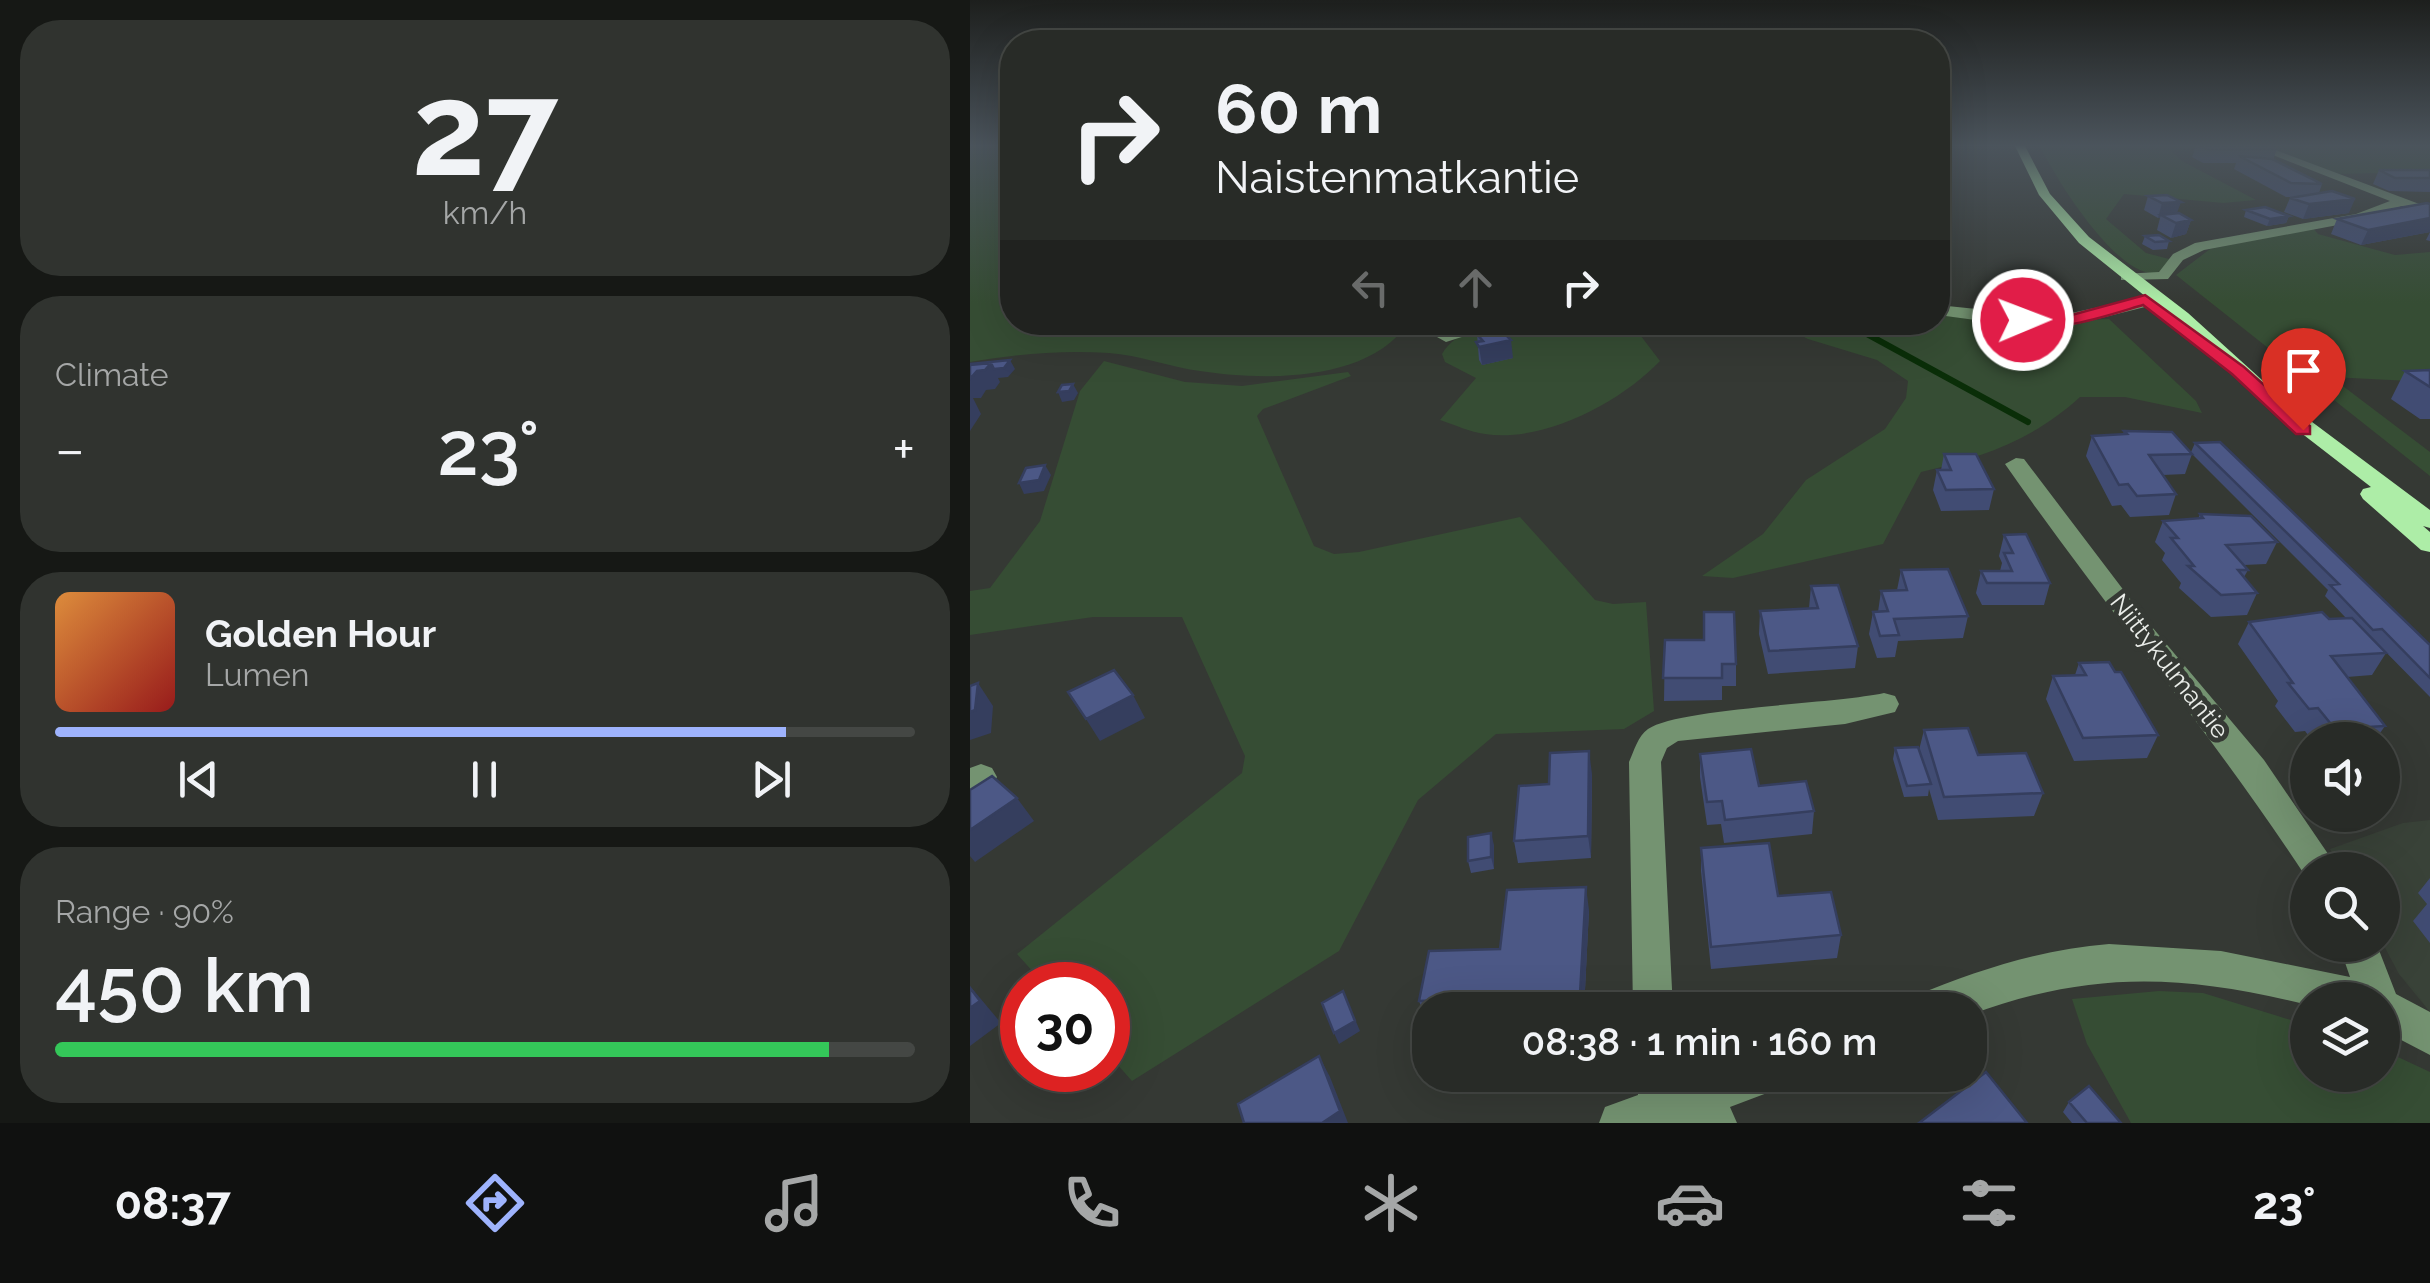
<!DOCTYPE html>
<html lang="en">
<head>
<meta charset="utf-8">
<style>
  body { margin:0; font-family:Raleway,sans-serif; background:#30332f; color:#f1f3f6; height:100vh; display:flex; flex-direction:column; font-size:38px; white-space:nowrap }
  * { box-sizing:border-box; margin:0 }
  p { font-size:32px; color:#a5a7a7 }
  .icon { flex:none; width:55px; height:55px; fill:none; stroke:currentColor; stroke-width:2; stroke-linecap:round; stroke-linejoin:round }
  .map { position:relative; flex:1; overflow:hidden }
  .side { display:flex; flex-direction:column; gap:20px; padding:20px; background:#161815; width:970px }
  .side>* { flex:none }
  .top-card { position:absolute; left:30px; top:30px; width:950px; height:305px; border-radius:40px; box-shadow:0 10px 40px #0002,0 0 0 2px #444744; background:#282b27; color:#f1f3f6; overflow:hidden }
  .fabs { position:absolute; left:1320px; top:722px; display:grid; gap:20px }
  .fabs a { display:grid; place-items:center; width:110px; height:110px; border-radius:50%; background:#282b27; box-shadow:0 10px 40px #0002,0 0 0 2px #444744; font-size:50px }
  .speed { position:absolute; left:30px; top:962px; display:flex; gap:20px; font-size:50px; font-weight:700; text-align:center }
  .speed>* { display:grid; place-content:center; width:130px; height:130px; border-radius:50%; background:#282b27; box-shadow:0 10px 40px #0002,0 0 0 2px #444744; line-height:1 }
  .speed .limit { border:15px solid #d22; background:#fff; color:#111 }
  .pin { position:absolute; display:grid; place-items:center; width:85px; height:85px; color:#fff; margin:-102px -42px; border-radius:50% 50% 50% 0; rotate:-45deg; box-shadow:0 0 10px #0007 }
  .pin .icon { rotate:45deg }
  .me { position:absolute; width:110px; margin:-55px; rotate:89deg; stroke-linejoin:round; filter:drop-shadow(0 0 8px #0008) }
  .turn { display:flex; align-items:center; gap:35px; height:210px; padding:0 50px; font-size:45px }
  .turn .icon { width:130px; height:130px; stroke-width:2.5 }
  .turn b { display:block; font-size:70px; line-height:85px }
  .lanes { display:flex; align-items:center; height:95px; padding:0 50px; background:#0003; justify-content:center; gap:50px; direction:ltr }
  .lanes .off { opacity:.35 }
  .big { font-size:75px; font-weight:600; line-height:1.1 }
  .side .card { flex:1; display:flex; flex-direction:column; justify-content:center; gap:15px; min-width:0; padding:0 35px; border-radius:40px; background:#30332f }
  .side .dial { align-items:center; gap:0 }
  .dial b { font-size:130px; line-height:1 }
  .song { display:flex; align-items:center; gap:30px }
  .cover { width:120px; height:120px; border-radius:15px; background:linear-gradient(135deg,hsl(30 70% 55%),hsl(0 70% 35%)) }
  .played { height:10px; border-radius:5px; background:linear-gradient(90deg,#9eb3fd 85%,#444744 85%) }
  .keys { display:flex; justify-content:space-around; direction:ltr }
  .heat { display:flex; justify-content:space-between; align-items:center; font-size:55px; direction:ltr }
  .charge { height:15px; border-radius:8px; background:linear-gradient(90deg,#34c759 90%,#444744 0) }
  .trip { position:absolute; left:442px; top:992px; width:575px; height:100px; border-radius:40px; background:#282b27; box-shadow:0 10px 40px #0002,0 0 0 2px #444744; font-weight:600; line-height:100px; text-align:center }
  .menu { display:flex; height:160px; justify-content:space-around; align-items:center; background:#101110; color:#a5a7a7 }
  .menu .icon { width:70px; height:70px }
  .menu .on { color:#9eb3fd }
  .menu b { font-size:45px; color:#f1f3f6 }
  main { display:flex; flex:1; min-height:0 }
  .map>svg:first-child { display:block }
  .built { fill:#394238 }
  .green { fill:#364d34 }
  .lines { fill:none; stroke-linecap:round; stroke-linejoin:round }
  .stream-far1 { stroke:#0a2e08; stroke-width:5 }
  .stream { stroke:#0a2e08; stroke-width:6 }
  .minor { fill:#749371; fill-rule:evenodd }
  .major { fill:#adeda7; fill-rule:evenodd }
  .wall { fill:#414c73 }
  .shaded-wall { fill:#353e5e }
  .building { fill:#4c5886; stroke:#353e5e; stroke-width:2.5 }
  .route { fill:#e11d48; stroke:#92132f; stroke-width:2.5 }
  .labels { text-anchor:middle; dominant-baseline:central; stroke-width:10; stroke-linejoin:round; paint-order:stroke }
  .street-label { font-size:25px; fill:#eaede9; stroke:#353934 }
</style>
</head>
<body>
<main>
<section class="side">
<div class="card dial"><b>27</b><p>km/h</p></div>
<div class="card"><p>Climate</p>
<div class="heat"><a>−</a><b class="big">23°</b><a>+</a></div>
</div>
<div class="card">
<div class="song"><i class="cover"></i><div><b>Golden Hour</b><p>Lumen</p></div></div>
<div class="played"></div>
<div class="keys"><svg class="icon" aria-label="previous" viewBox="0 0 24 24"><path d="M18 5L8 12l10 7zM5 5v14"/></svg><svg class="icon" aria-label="pause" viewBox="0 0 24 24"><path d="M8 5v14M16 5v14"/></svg><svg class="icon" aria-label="next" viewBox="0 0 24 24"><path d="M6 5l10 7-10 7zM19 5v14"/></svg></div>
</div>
<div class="card"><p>Range · 90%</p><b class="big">450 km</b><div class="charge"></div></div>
</section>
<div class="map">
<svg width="1460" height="1123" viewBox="0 0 1460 1123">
  <rect width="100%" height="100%" fill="#353934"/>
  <path class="built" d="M1460,820V1012L1429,974L1413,944L1412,870H1371L1360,849L1433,823Z"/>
  <path class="green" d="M0,146H42V322L438,323C399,382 294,381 230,371C199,367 169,355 139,353C91,350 47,354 0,362Z
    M1070,146H1278L1201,150L1212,161L1286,200L1253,203L1154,194L1136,219L1176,253L1203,260C1198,265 1192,272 1184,273C1145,275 1084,176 1070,146Z
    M1290,146H1460V172L1367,174Z
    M1343,228L1348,234L1425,255L1460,252V382L1361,377L1460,452V476L1206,275L1240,249Z
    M968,315L1031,323L1139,319L1226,401L1232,413L1155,397H1110C1063,440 1013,457 951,472L913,544L763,578L732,576L793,534L836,480L915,429L936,398L938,381L907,360L838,339L826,333L820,323L968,322Z
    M542,323H661L690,361C651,402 574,443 515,434C500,432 485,425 470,420L506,378L475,362L472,354C487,329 515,327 542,323Z
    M134,361L215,382L272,386L378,372L381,376L293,409L287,416L344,546L364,554L389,552L550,517L625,600L643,604L676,602L684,711L654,729L526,734L448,800L369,951L162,1081L138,1054V985H75L47,954L272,773L275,756L212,617H123L0,635V591L20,588L70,521L110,391Z
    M1189,991L1233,993L1337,1025L1338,1075H1412L1413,1050L1460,1072V1123H1161L1117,1044L1102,999Z"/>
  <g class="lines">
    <path class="stream-far1" d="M878,324L902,336"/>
    <path class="stream" d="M897,334L1058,422"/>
    <path class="minor" d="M1280,146H1295L1460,208V216L1432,206L1389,221L1234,250L1213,260L1198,279L1151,280V274L1189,272L1203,254L1225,243L1386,214L1420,201Z
      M1189,294L1195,296V302L1099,326H1050L968,315V305L1083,317Z
      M510,322H539L476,342L467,337Z
      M1046,458L1054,459L1177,621L1294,760L1369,870H1338V880C1244,736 1133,605 1035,464Z
      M914,693L925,696L929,704L925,712L875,724L708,741L697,748L691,762L703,1010H663L659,762C664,751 668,736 678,729C708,708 864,704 914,693Z
      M11,764L22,768L27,777L22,786L0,795V768Z
      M1139,944L1251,951L1380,977L1369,945H1407L1426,994L1460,1012V1055L1412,1030V1000H1338V1005C1213,974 1121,970 1000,1015V1010H939L945,996C1007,970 1072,949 1139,944Z
      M667,1075H811L805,1090L760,1107L767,1123H629L635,1107L668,1095Z"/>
    <path class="major" d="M1045,146H1055L1080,194L1119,237L1218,313L1322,407L1460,510V528L1453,526L1460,532V552L1451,550L1393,499L1390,494L1393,489L1401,487L1308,415L1206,321L1109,243L1069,195Z"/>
  </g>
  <path class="wall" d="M1226,146H1301L1307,149L1303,160L1352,184L1349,193L1379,213L1333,219L1314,212L1320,198L1324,197H1316L1264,169L1266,163H1233L1222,157Z
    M1409,170H1460V192L1419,191L1403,184Z
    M1197,195L1207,213L1221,220L1216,234L1201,238L1187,230L1190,218H1188L1174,210L1178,196Z
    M1460,204V241L1456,240L1460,232L1391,245L1361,234L1367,219Z
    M1276,210L1319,216L1316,223L1297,226L1274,217Z
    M1175,236L1199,241L1197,249L1183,250L1172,244Z
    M507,334L543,358L512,365L509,360Z
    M1460,370V419H1450L1421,399L1435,371Z
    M1154,431L1221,452L1225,443L1460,645V697L1404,640L1416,653L1402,675L1377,677L1415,726L1405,740H1342L1335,731L1325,732L1305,706L1308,701L1268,644L1279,622L1376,618L1355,596L1358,590L1222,454L1215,474L1193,475L1206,494L1199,515L1160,517L1151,505L1142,506L1116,456L1122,436L1153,435Z
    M974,454L1024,489L1019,510L971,511L963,490L967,470H971Z
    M1230,514L1307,542L1296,564L1274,565L1278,570L1274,577L1287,593L1277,615L1241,617L1209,588L1211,583L1192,560L1195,553L1185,542L1193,521L1228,519Z
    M1034,535L1080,583L1074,605H1012L1006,593L1011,571H1030L1032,563L1029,556Z
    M931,570L998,616L993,638L928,641L925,657L907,658L899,634L903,612H908L911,591L927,590Z
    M841,586L888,646L885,668L798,674L789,634L790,611L839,608Z
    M695,640L766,664V686H752V700L694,701Z
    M1109,663L1145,672L1188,735L1177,758L1104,761L1076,699L1083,676L1105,675Z
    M954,730L1008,755L1073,793L1064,816L968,820L959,789L958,796L934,797L923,759L925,748L949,750Z
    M730,754L789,786L844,811L842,834L754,843L751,824L737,825L730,777Z
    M622,774L621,858L548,863L544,841Z
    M524,845V869L501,873L498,861Z
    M731,848L871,935L867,958L741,969L731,871Z
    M1460,878V943L1443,921L1457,904L1448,893Z
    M619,910L614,1010H460V1023H457L449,1001L530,949Z
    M1099,1102L1151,1123H1102L1093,1112Z"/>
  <path class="shaded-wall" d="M1385,199L1379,213L1333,219L1339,204Z
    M1211,202L1206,216L1191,215L1190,218H1188L1192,203Z
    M1319,216L1316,223L1297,226L1300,219Z
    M1460,218V232L1391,245L1398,230Z
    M1221,220L1216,234L1201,238L1206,223Z
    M541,340L543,358L512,365L509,347Z
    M40,360L45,369L38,377L28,378L30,382L25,389L16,390L11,398H3L11,414L0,431V371L21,363Z
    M103,384L108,393L104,400L92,402L88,392Z
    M75,465L81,475L74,491L54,494L49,483Z
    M8,683L23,706L21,733L0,740V712Z
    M163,695L175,718L130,741L116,719Z
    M619,751L622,774L621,858L618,836Z
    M47,798L64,821L5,862L0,856V830Z
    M521,833L524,845V869L521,857Z
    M616,887L619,910L614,1010H612L610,994Z
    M0,986L31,1023L0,1046Z
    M373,991L390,1031L369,1044L364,1033Z
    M349,1056L360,1077L378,1123H352Z"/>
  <path class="building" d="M1230,146H1301L1307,149L1238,150Z
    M1269,156L1302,159L1352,184L1321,183Z
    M1409,170H1460V178H1425Z
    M1362,191L1385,199L1339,204L1320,198Z
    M1197,195L1211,202L1192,203L1178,196Z
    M1457,203L1460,204V218L1398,230L1367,219Z
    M1295,207L1319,216L1300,219L1276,210Z
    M1209,213L1221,220L1206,223L1191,215Z
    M1189,235L1199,241L1185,242L1175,236Z
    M530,329L541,340L509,347L506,342L513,341L507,334Z
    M40,360L34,368L24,369L21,363L0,365V364Z
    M21,363L15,370L7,371L0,379V365Z
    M1460,370V387L1435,371Z
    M103,384L99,391L88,392L92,385Z
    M1154,431L1202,432L1222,454L1179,455L1206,494L1167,496L1158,484L1149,485L1122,436L1157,434Z
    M1250,442L1460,645V678L1412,629L1403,630L1360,585L1369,584L1225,443Z
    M974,454H1006L1024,489L976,490L967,470H981Z
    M75,465L69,480L49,483L56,468Z
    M1230,514L1281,516L1307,542L1256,545L1278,570H1268L1287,593L1251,595L1218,566H1224L1201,538H1208L1193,521L1233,518Z
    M1056,534L1080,583H1017L1011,571H1042L1034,553H1043L1034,535Z
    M978,569L998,616L924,619L929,635L910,636L903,612L918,611L911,591L937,590L931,570Z
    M868,585L888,646L799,651L790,611L848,608L841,586Z
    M734,612H764L766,664H752V678H693L695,640H734Z
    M1352,612L1359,619L1382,618L1416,653L1361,656L1415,726L1365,729L1348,708L1339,709L1318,683H1323L1279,622Z
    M1139,662L1145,672H1151L1188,735L1113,738L1083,676L1116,675L1109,663Z
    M144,670L163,695L116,719L98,692Z
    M8,683L5,710L0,712V686Z
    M998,728L1008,755L1056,753L1073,793L974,797L954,730Z
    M948,747L961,784L937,786L925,748Z
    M781,749L789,786L836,781L844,811L755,820L752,801L737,802L730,754Z
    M619,751L618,836L544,841L549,786L579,784L580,753Z
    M22,776L47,798L0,830V790Z
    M521,833V857L498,861V837Z
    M799,843L808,896L861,892L871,935L741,947L731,848Z
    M616,887L610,994L449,1001L459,951L530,949L537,890Z
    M0,988L10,1001L0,1008Z
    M373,991L385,1021L364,1033L352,1003Z
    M349,1056L370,1111L352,1123H274L268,1104Z
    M1016,1072L1057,1123H949Z
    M1119,1086L1151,1123H1117L1099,1102Z"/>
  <linearGradient id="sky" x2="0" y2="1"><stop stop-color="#1d1f1d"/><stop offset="0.48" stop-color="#4b545c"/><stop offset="1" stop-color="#4b545c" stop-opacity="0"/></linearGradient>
  <rect width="1460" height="303" fill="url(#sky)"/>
  <path class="route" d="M1175,295L1274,367L1340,426V434H1326L1262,374L1173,305C1142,314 1073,339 1046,320L1053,316H1098Z"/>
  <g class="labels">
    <g class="street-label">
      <text transform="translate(1200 666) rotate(52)">Niittykulmantie</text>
    </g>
  </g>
</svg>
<div class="fabs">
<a><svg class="icon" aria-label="sound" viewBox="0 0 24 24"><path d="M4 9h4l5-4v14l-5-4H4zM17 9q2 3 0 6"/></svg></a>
<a><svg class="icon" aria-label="search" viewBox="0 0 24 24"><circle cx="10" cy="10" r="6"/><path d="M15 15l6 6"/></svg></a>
<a><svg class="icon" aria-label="layers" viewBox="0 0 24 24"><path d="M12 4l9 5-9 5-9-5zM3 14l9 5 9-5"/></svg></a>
</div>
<div class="speed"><div class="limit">30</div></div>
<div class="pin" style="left:1333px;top:430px;background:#d93025"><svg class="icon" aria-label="arrive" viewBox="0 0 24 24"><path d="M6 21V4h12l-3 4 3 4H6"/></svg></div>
<svg class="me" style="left:1053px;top:320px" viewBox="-20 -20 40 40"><circle r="17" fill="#e11d48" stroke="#fff" stroke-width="3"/><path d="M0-11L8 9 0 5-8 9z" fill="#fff"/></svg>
<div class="trip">08:38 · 1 min · 160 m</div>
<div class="top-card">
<div class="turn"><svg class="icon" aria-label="right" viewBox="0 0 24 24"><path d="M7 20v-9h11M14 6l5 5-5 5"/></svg><div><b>60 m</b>Naistenmatkantie</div></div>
<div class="lanes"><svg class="icon off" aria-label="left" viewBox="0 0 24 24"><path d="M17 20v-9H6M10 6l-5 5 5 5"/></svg><svg class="icon off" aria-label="ahead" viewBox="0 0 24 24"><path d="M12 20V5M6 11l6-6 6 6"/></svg><svg class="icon" aria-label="right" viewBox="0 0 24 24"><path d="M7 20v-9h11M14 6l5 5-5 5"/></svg></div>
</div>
</div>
</main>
<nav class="menu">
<b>08:37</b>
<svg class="icon on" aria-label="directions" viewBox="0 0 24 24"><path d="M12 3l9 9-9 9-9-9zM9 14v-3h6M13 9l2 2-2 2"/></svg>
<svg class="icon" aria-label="music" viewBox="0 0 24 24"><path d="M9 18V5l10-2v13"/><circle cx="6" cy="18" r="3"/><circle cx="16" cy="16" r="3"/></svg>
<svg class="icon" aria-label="phone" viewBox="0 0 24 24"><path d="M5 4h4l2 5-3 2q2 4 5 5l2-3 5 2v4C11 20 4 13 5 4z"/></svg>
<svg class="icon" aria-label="climate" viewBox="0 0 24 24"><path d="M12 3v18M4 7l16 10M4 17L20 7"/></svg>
<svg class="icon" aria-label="car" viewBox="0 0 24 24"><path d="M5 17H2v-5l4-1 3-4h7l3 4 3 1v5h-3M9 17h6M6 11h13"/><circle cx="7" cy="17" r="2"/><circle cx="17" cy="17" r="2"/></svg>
<svg class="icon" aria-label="filters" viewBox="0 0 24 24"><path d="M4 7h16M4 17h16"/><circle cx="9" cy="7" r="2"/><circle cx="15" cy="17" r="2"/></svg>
<b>23°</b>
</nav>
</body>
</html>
